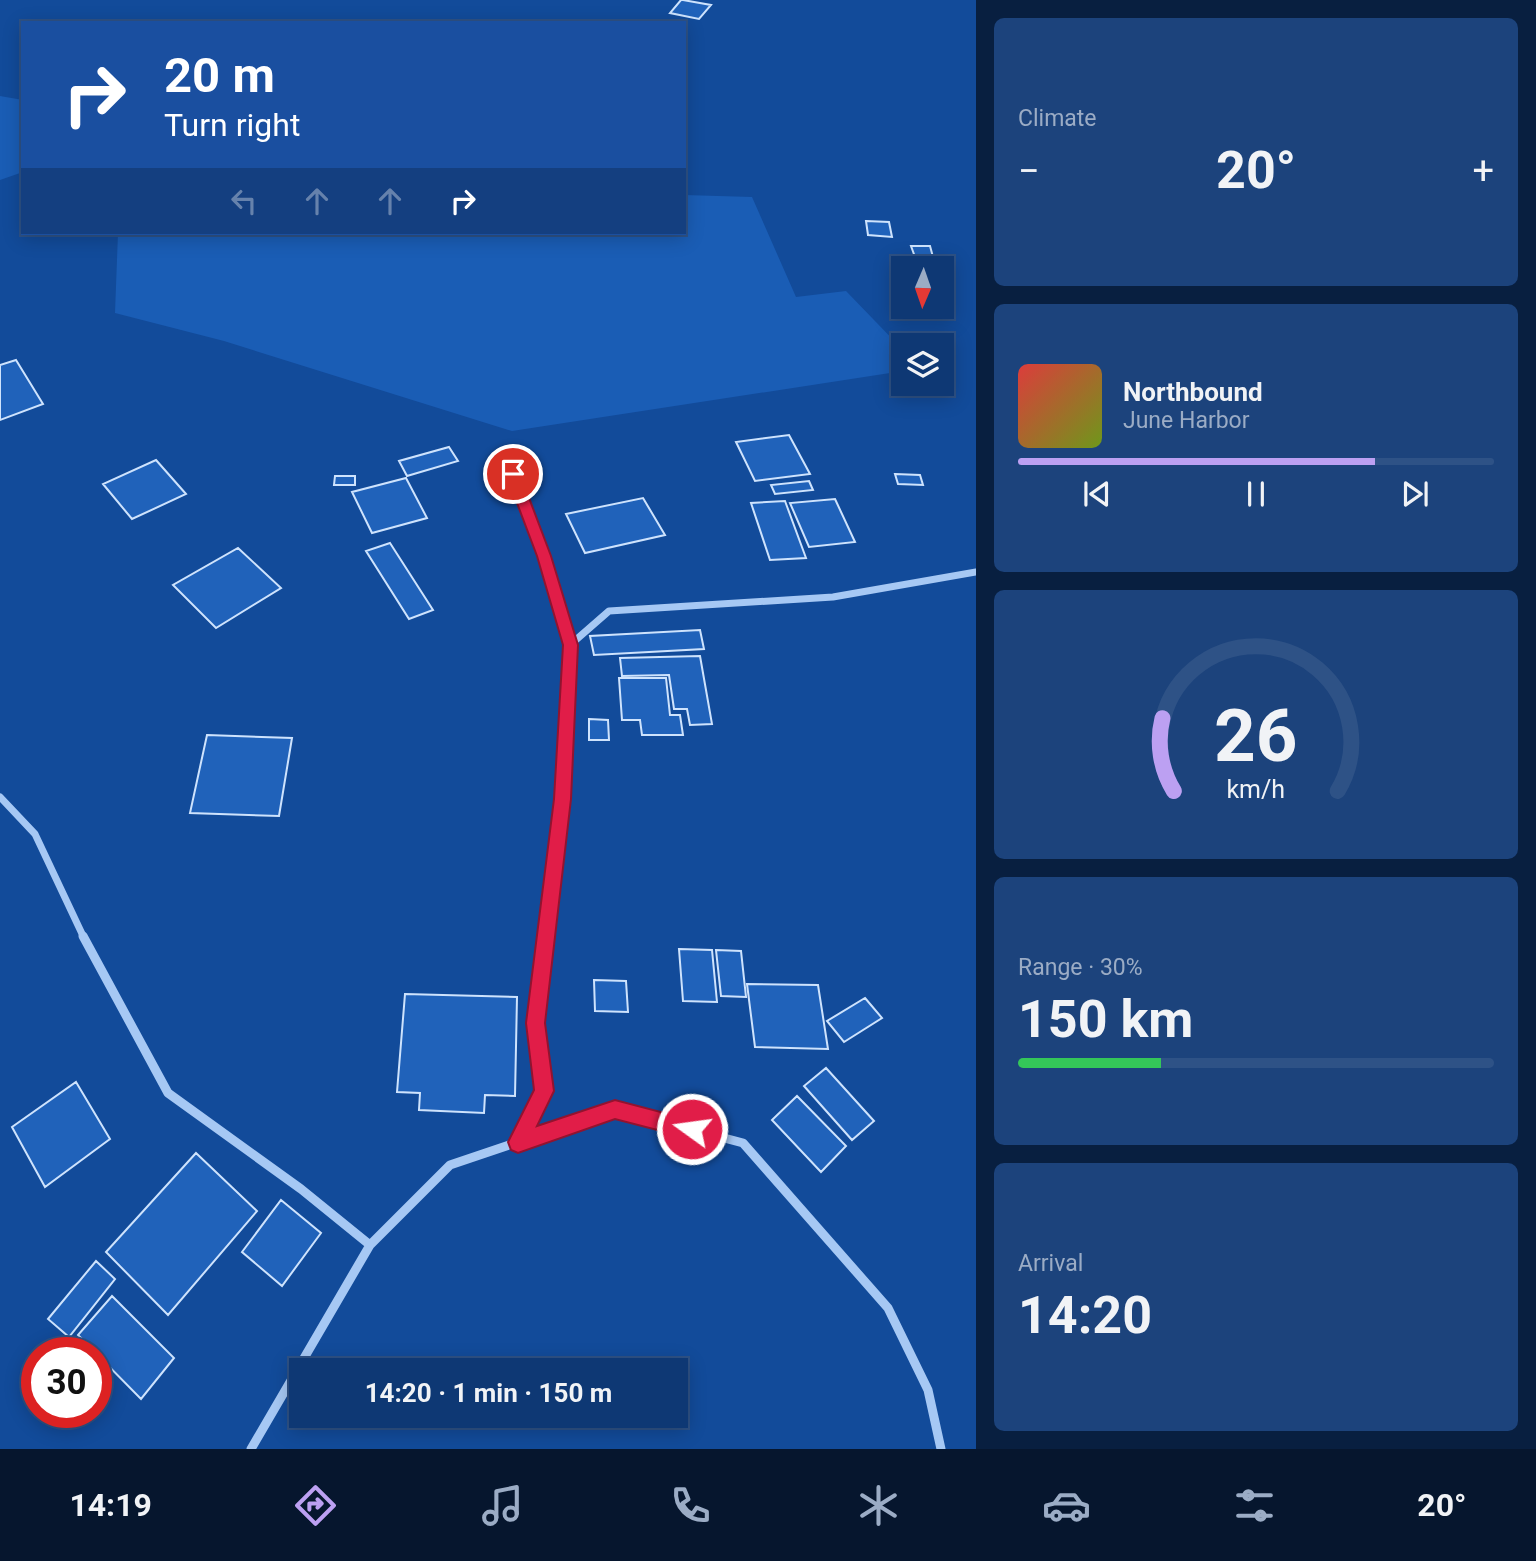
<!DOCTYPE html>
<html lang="en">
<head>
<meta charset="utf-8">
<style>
  body { margin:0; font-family:Roboto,sans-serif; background:#1c437c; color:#f1f3f6; height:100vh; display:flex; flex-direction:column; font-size:26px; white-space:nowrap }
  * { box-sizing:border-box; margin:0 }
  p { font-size:23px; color:#9bacc5 }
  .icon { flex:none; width:38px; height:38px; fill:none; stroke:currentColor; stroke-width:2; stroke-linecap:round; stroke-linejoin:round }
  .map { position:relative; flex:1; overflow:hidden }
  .side { display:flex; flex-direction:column; gap:18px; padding:18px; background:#081f40; width:560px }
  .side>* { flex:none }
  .top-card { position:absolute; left:21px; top:21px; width:665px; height:214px; border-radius:0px; box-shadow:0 4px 18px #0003,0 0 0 2px #2e5286; background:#1a4fa0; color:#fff; overflow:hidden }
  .needle { width:46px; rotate:182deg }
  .controls { position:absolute; left:891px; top:256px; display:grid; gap:14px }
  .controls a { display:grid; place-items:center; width:63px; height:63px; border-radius:0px; background:#0e3874; box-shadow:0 4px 18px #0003,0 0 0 2px #2e5286; font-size:35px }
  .speed { position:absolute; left:21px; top:1337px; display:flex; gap:14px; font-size:35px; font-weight:700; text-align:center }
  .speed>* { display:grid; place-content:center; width:91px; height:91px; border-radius:50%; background:#0e3874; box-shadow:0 4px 18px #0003,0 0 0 2px #2e5286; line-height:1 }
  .speed .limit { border:10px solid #d22; background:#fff; color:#111 }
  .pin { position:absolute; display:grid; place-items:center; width:60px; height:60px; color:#fff; margin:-30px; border:4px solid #fff; border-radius:50%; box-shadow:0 2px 7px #0007 }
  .me { position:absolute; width:77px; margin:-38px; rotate:284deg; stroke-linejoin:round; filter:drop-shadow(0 0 5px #0008) }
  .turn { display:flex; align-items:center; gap:24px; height:147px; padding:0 28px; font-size:32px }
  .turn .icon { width:91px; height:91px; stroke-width:2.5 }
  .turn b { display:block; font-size:49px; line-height:60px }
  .lanes { display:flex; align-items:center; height:66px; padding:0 28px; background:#0003; justify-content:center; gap:35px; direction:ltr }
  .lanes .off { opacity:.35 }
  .big { font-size:52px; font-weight:700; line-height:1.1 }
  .side .widget { flex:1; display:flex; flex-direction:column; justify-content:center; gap:10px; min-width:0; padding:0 24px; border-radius:10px; background:#1c437c }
  .side .dial { align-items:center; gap:0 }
  .dial svg { height:182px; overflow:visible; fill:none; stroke:#2e5286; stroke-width:7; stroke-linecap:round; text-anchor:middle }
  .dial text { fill:#f1f3f6; stroke:none }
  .song { display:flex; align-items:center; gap:21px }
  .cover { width:84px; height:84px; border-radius:10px; background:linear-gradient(135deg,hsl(0 70% 55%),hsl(80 70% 35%)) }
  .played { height:7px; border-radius:4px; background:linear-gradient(90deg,#bca0f2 75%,#2e5286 75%) }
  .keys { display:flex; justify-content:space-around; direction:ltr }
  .heat { display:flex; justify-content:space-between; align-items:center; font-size:38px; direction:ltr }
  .charge { height:10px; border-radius:5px; background:linear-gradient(90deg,#34c759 30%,#2e5286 0) }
  .trip { position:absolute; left:289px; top:1358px; width:399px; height:70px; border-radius:0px; background:#0e3874; box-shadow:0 4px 18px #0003,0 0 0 2px #2e5286; font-weight:700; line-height:70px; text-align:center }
  .dock { display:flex; height:112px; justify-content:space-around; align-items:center; background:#06162e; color:#9bacc5 }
  .dock .icon { width:49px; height:49px }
  .dock .on { color:#bca0f2 }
  .dock b { font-size:32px; color:#f1f3f6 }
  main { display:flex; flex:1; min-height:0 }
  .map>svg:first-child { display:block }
  .green { fill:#1a5db5 }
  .building { fill:#2062ba; stroke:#cee3fd; stroke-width:2 }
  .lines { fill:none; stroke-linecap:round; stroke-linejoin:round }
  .street-far2 { stroke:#a6c8f4; stroke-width:5 }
  .street-far1 { stroke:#a6c8f4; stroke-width:7 }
  .street { stroke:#a6c8f4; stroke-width:9 }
  .route { fill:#e11d48; stroke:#92132f; stroke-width:2 }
</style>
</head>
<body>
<main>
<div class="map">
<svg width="976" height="1449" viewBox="0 0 976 1449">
  <rect width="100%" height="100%" fill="#124b9a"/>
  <path class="green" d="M0,96L23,100V172L0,180Z
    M684,195L752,197L796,297L846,291L903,350V371L512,431L224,341L115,313L118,233H684Z"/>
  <path class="building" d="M681,0H683L711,5L699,19L670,13Z
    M866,221L889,222L892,237L868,235Z
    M911,246H930L933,257H915Z
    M16,360L43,404L0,420V365Z
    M789,435L810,474L755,481L736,442Z
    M449,447L458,461L407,476L399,461Z
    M156,460L186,494L132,519L103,484Z
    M895,474L920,475L923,485L898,484Z
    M335,476H355V485H334Z
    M406,478L427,518L372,533L352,492Z
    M809,481L813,490L775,494L771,485Z
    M643,498L665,535L585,553L566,514Z
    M835,499L855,542L809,547L790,503Z
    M785,501L806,558L770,560L751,503Z
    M390,543L433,610L409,619L366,551Z
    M238,548L281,588L216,628L173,585Z
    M700,630L704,649L594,655L590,636Z
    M700,656L712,724L690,725L687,709H674L669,675L622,676L620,658Z
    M619,678H666L670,715H680L683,735H642L640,720H622Z
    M589,719L608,720L609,740H589Z
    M207,735L292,738L279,816L190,813Z
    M679,949L712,950L717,1002L683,1001Z
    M716,950L741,951L746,997L721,996Z
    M594,980L626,981L628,1012L595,1011Z
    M747,984L818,985L828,1049L755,1047Z
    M405,994L517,997L515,1096L485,1095L484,1113L419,1110L420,1093L397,1092Z
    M865,998L882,1018L844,1042L827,1021Z
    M826,1068L874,1121L852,1140L804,1086Z
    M76,1082L110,1139L45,1187L12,1127Z
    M797,1096L846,1146L821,1172L772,1120Z
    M196,1153L257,1211L168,1315L106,1252Z
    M281,1200L321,1233L282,1286L242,1252Z
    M96,1261L115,1279L69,1337L48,1319Z
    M112,1296L174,1358L141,1399L78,1335Z"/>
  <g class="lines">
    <path class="street-far2" d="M505,451L539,542"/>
    <path class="street-far1" d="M538,540L570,645
      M0,797L35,834L84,938
      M546,938L563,799L570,645L609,611L833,597L976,572"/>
    <path class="street" d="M83,936L168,1093L301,1189L370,1245
      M518,1142L544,1091L536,1023L546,936
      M251,1449L370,1245L450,1165L615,1109L743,1143L888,1308L928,1390L941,1449"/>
  </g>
  <path class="route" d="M513,470L520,474L551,556L578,645L571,799L545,1023L554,1091L537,1126L615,1100L699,1122L702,1129L699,1136L692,1139L615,1119L518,1153L511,1150L508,1142L534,1090L526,1023L554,799L563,645L537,556L506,474Z"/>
</svg>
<div class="controls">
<a><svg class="needle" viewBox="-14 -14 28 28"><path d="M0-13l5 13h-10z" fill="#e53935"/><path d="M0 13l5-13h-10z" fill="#9bacc5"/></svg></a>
<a><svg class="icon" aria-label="layers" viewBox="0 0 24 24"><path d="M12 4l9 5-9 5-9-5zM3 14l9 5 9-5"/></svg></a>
</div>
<div class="speed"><div class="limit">30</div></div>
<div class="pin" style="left:513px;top:474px;background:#d93025"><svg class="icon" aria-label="arrive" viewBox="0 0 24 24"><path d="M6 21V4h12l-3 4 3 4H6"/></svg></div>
<svg class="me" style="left:692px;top:1129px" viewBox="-20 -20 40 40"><circle r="17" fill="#e11d48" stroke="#fff" stroke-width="3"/><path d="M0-11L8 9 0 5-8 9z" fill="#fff"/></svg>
<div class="trip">14:20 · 1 min · 150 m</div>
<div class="top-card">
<div class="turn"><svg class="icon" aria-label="right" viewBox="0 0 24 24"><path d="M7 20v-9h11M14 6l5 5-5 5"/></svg><div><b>20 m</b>Turn right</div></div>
<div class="lanes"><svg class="icon off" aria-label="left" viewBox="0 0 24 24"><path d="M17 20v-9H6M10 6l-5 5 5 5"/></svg><svg class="icon off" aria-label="ahead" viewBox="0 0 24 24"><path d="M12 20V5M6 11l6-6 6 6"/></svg><svg class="icon off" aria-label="ahead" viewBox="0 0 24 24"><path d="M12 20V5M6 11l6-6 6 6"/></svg><svg class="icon" aria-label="right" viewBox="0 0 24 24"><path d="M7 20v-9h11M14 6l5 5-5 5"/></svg></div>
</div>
</div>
<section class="side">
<div class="widget"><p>Climate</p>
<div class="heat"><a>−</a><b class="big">20°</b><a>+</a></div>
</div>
<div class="widget">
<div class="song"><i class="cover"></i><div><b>Northbound</b><p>June Harbor</p></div></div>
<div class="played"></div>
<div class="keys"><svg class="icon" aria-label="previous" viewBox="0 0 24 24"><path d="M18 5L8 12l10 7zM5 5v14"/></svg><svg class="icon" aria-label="pause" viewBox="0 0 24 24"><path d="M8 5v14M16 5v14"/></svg><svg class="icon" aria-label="next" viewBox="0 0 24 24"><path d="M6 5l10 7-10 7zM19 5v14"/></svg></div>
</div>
<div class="widget dial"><svg viewBox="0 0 100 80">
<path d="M14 69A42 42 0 1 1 86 69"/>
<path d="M14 69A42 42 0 0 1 9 37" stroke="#bca0f2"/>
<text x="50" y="56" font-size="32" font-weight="700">26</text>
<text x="50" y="72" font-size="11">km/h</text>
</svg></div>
<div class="widget"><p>Range · 30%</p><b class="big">150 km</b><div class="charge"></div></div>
<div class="widget"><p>Arrival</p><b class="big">14:20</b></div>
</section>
</main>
<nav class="dock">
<b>14:19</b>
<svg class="icon on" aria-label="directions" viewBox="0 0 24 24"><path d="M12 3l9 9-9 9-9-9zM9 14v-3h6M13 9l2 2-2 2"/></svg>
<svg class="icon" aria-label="music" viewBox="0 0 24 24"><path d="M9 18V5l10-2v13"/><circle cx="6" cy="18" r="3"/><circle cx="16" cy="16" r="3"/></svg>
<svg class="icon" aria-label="phone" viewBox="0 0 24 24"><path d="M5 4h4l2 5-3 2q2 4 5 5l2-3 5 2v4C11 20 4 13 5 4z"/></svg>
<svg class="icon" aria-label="climate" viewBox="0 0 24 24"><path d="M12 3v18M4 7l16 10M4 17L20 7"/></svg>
<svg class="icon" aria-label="car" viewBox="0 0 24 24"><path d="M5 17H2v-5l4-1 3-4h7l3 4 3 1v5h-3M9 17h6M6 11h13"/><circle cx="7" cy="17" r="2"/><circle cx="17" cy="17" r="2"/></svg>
<svg class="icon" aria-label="filters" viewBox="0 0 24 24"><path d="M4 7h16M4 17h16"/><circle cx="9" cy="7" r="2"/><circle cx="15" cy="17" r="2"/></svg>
<b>20°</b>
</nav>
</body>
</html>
